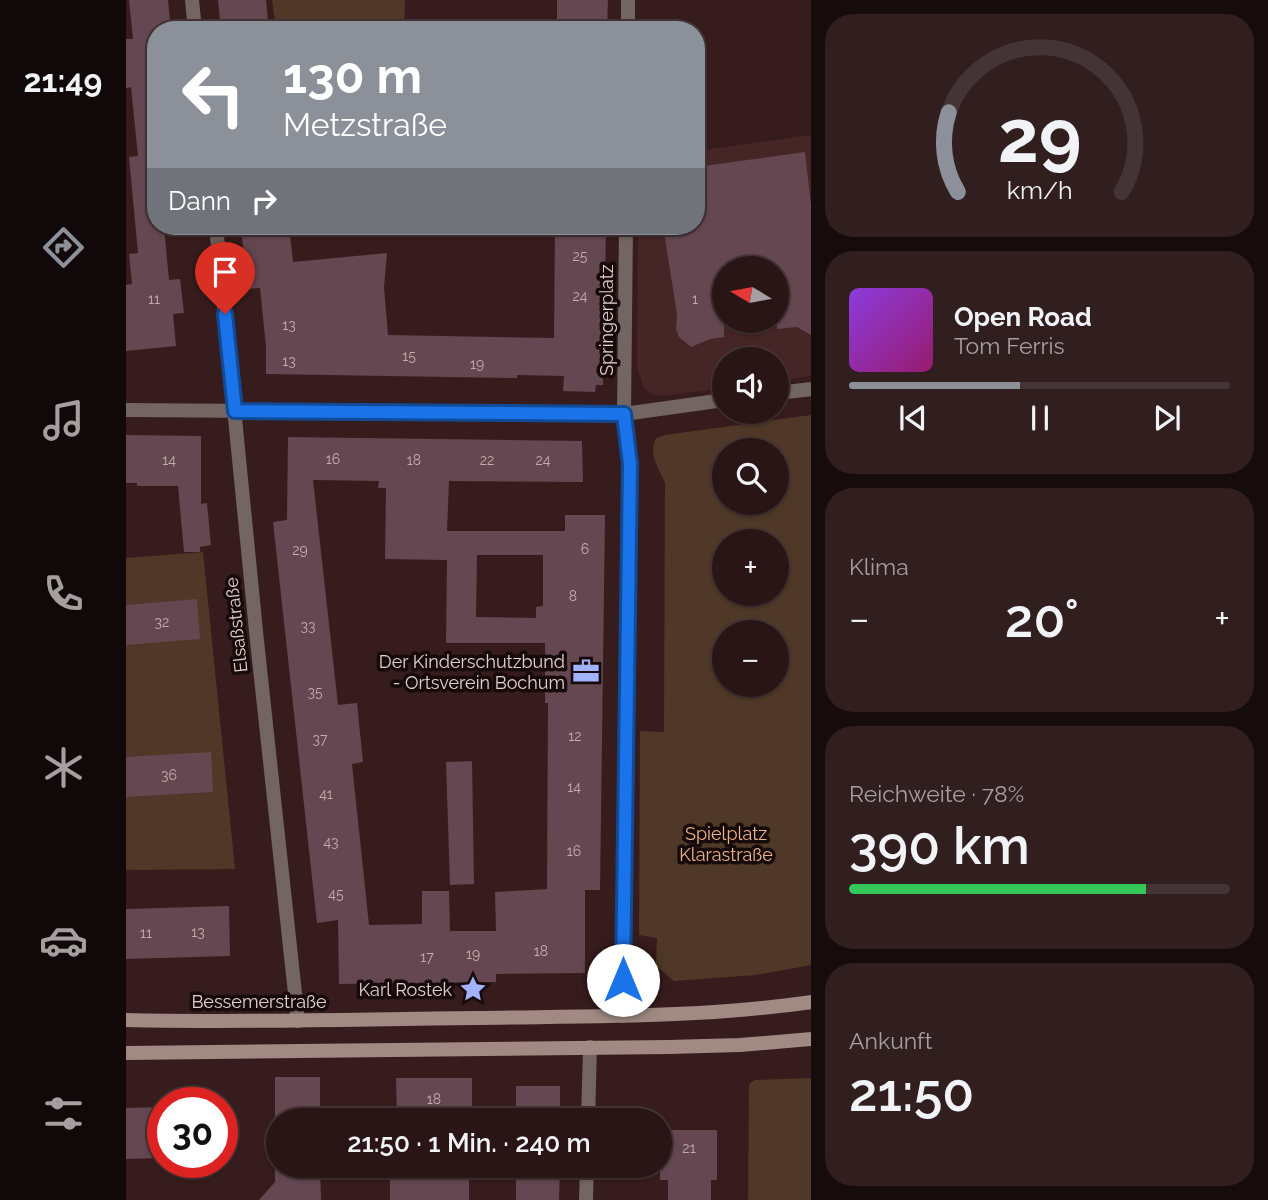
<!DOCTYPE html>
<html lang="de">
<head>
<meta charset="utf-8">
<style>
  body { margin:0; font-family:Raleway,sans-serif; background:#311e1f; color:#f1f3f6; height:100vh; display:flex; flex-direction:column; font-size:26px; white-space:nowrap }
  * { box-sizing:border-box; margin:0 }
  p { font-size:23px; color:#a59fa1 }
  .icon { flex:none; width:38px; height:38px; fill:none; stroke:currentColor; stroke-width:2; stroke-linecap:round; stroke-linejoin:round }
  .map { position:relative; flex:1; overflow:hidden }
  .details { display:flex; flex-direction:column; gap:14px; padding:14px; background:#170c0c; width:457px }
  .details>* { flex:none }
  .hud { position:absolute; left:21px; top:21px; width:558px; height:214px; border-radius:28px; box-shadow:0 2px 5px #0004,0 0 0 2px #453435; background:#8c9099; color:#fff; overflow:hidden }
  .needle { width:46px; rotate:280deg }
  .fabs { position:absolute; left:586px; top:256px; display:grid; gap:14px }
  .fabs a { display:grid; place-items:center; width:77px; height:77px; border-radius:50%; background:#291516; box-shadow:0 2px 5px #0004,0 0 0 2px #453435; font-size:35px }
  .speed { position:absolute; left:21px; top:1087px; display:flex; gap:14px; font-size:35px; font-weight:700; text-align:center }
  .speed>* { display:grid; place-content:center; width:91px; height:91px; border-radius:50%; background:#291516; box-shadow:0 2px 5px #0004,0 0 0 2px #453435; line-height:1 }
  .speed .limit { border:10px solid #d22; background:#fff; color:#111 }
  .pin { position:absolute; display:grid; place-items:center; width:60px; height:60px; color:#fff; margin:-72px -30px; border-radius:50% 50% 50% 0; rotate:-45deg; box-shadow:0 0 7px #0007 }
  .pin .icon { rotate:45deg }
  .me { position:absolute; width:77px; margin:-38px; rotate:0deg; stroke-linejoin:round; filter:drop-shadow(0 0 5px #0008) }
  .turn { display:flex; align-items:center; gap:24px; height:147px; padding:0 21px; font-size:32px }
  .turn .icon { width:91px; height:91px; stroke-width:2.5 }
  .turn b { display:block; font-size:49px; line-height:60px }
  .then { display:flex; align-items:center; height:66px; padding:0 21px; background:#0003; gap:14px; font-size:26px }
  .big { font-size:52px; font-weight:600; line-height:1.1 }
  .details .widget { flex:1; display:flex; flex-direction:column; justify-content:center; gap:10px; min-width:0; padding:0 24px; border-radius:28px; background:#311e1f }
  .details .dial { align-items:center; gap:0 }
  .dial svg { height:182px; overflow:visible; fill:none; stroke:#453435; stroke-width:7; stroke-linecap:round; text-anchor:middle }
  .dial text { fill:#f1f3f6; stroke:none }
  .song { display:flex; align-items:center; gap:21px }
  .cover { width:84px; height:84px; border-radius:10px; background:linear-gradient(135deg,hsl(270 70% 55%),hsl(320 70% 35%)) }
  .played { height:7px; border-radius:4px; background:linear-gradient(90deg,#8c9099 45%,#453435 45%) }
  .keys { display:flex; justify-content:space-around; direction:ltr }
  .heat { display:flex; justify-content:space-between; align-items:center; font-size:38px; direction:ltr }
  .charge { height:10px; border-radius:5px; background:linear-gradient(90deg,#34c759 78%,#453435 0) }
  .trip { position:absolute; left:140px; top:1108px; width:406px; height:70px; border-radius:35px; background:#291516; box-shadow:0 2px 5px #0004,0 0 0 2px #453435; font-weight:600; line-height:70px; text-align:center }
  main { display:flex; flex:1; min-height:0 }
  .dock { display:flex; flex-direction:column; width:126px; justify-content:space-around; align-items:center; background:#100809; color:#a59fa1 }
  .dock .icon { width:49px; height:49px }
  .dock .on { color:#8c9099 }
  .dock b { font-size:32px; color:#f1f3f6 }
  .map>svg:first-child { display:block }
  .built { fill:#462527; fill-rule:evenodd }
  .green { fill:#4f3827; fill-rule:evenodd }
  .building { fill:#644751; fill-rule:evenodd }
  .lines { fill:none; stroke-linecap:round; stroke-linejoin:round }
  .street { stroke:#736561; stroke-width:14 }
  .secondary { stroke:#a08a83; stroke-width:14 }
  .route-casing { stroke:#114b97; stroke-width:18 }
  .route { stroke:#1a73e8; stroke-width:12 }
  .labels { text-anchor:middle; dominant-baseline:central; stroke-width:7; stroke-linejoin:round; paint-order:stroke }
  .number-label { font-size:14px; fill:#c2adb0 }
  .street-label { font-size:18px; fill:#e2cfcf; stroke:#160a0b }
  .poi-label { font-size:18px; fill:#e2cfcf; stroke:#160a0b; text-anchor:end }
  .park-label { font-size:18px; fill:#ebb48b; stroke:#160a0b }
</style>
</head>
<body>
<main>
<nav class="dock">
<b>21:49</b>
<svg class="icon on" aria-label="directions" viewBox="0 0 24 24"><path d="M12 3l9 9-9 9-9-9zM9 14v-3h6M13 9l2 2-2 2"/></svg>
<svg class="icon" aria-label="music" viewBox="0 0 24 24"><path d="M9 18V5l10-2v13"/><circle cx="6" cy="18" r="3"/><circle cx="16" cy="16" r="3"/></svg>
<svg class="icon" aria-label="phone" viewBox="0 0 24 24"><path d="M5 4h4l2 5-3 2q2 4 5 5l2-3 5 2v4C11 20 4 13 5 4z"/></svg>
<svg class="icon" aria-label="climate" viewBox="0 0 24 24"><path d="M12 3v18M4 7l16 10M4 17L20 7"/></svg>
<svg class="icon" aria-label="car" viewBox="0 0 24 24"><path d="M5 17H2v-5l4-1 3-4h7l3 4 3 1v5h-3M9 17h6M6 11h13"/><circle cx="7" cy="17" r="2"/><circle cx="17" cy="17" r="2"/></svg>
<svg class="icon" aria-label="filters" viewBox="0 0 24 24"><path d="M4 7h16M4 17h16"/><circle cx="9" cy="7" r="2"/><circle cx="15" cy="17" r="2"/></svg>
</nav>
<div class="map">
<svg width="686" height="1200" viewBox="0 0 686 1200">
  <rect width="100%" height="100%" fill="#371c1d"/>
  <path class="built" d="M685,135V376L651,381V359H598V388L537,396L525,394L518,388L511,367L512,226H570L571,151ZM598,268H651V320H598Z"/>
  <path class="green" d="M146,0H279L278,30H150Z
    M685,415V965L630,975L548,981L530,966L531,938L513,935L514,731L538,732L539,483C532,467 522,454 530,438L539,435ZM598,450H651V502H598ZM598,541H651V593H598ZM598,632H651V684H598Z
    M77,552L109,869L0,870V558Z
    M686,1078L685,1200H622L623,1084L629,1080Z"/>
  <path class="building" d="M3,0H42L45,30H30V226H38L43,280L54,279L58,313L47,314L50,346L0,351V285L6,284L3,254L12,253L3,157L12,156L5,87L0,88V39H7Z
    M92,0H140L143,30H95Z
    M431,0H482L481,30H431Z
    M679,152L685,205V335L671,327L651,329V268H598V337L584,339L565,347L553,337L550,329L551,314L537,226H570V167Z
    M115,226H163L167,262L261,253L258,287L262,335L428,338L429,226H480L477,385H470L469,392L437,391L438,376L391,375V378L140,374V347L134,288L121,289Z
    M0,435L75,436V504L81,503L85,545L74,547V552H58L52,486H11V483H0Z
    M162,437L456,441L457,482L323,481L321,531H439V515H479L474,890H459V973L370,974V982L213,984L212,920L191,923L147,522L161,520ZM187,480L253,481L252,488H260L259,559L321,560L320,643H419V703H422L421,889L369,892L370,931H324L323,891H296V924L243,925L226,764L237,762L231,703L212,705ZM351,555H417V606L410,607V618L350,617Z
    M71,599L74,639L0,645V605Z
    M85,752L87,792L0,797V757Z
    M346,761L348,884L324,885L320,762Z
    M103,906L104,956L0,959V909Z
    M149,1077H194V1120H149Z
    M270,1078H346V1118L271,1119Z
    M390,1086H434V1120H390Z
    M37,1107V1158L0,1159V1108Z
    M534,1130H591V1180H585V1200H542V1180H534Z
    M149,1166H194L195,1200H133L149,1182Z
    M264,1166H343V1200H264Z
    M390,1166H434L433,1200H390Z"/>
  <g class="lines">
    <path class="street" d="M66,0L69,30
      M502,30V0
      M90,226L131,641L172,1021
      M651,393L686,389
      M0,410L498,414L598,400
      M497,1016L504,464L498,414L500,226
      M462,1120L464,1047
      M460,1200L461,1166"/>
    <path class="secondary" d="M0,1020C117,1023 234,1019 351,1018C462,1016 575,1018 686,1002
      M0,1053L543,1047L614,1045L686,1039"/>
  </g>
  <g class="lines">
    <defs>
      <path id="route" d="M99,314L109,411L498,414L504,464L497,980"/>
    </defs>
    <use href="#route" class="route-casing"/>
    <use href="#route" class="route"/>
  </g>
  <defs>
    <symbol id="office-bare" viewBox="-9 -9 18 18"><path d="M-6-3h4V-5.5h4V-3h4V5H-6ZM-1-4.5V-3h2v-1.5ZM-6 0V1H6V0Z" fill="#a3b2fd" stroke="#160a0b" stroke-width="2.5" paint-order="stroke"/></symbol>
    <symbol id="sight-bare" viewBox="-9 -9 18 18"><path d="M0-6L1.8-2.2L6-1.7L2.9 1.2L3.7 5.4L0 3.3L-3.7 5.4L-2.9 1.2L-6-1.7L-1.8-2.2Z" fill="#a3b2fd" stroke="#160a0b" stroke-width="2.5" paint-order="stroke"/></symbol>
  </defs>
  <g fill-rule="evenodd">
    <use href="#office-bare" x="441" y="652" width="38" height="38"/>
    <use href="#sight-bare" x="328" y="970" width="38" height="38"/>
  </g>
  <g class="labels">
    <g class="number-label">
      <text x="454" y="256">25</text>
      <text x="454" y="296">24</text>
      <text x="28" y="299">11</text>
      <text x="569" y="299">1</text>
      <text x="163" y="325">13</text>
      <text x="283" y="356">15</text>
      <text x="163" y="361">13</text>
      <text x="351" y="364">19</text>
      <text x="207" y="459">16</text>
      <text x="43" y="460">14</text>
      <text x="288" y="460">18</text>
      <text x="361" y="460">22</text>
      <text x="417" y="460">24</text>
      <text x="459" y="549">6</text>
      <text x="174" y="550">29</text>
      <text x="447" y="596">8</text>
      <text x="36" y="622">32</text>
      <text x="182" y="626">33</text>
      <text x="189" y="692">35</text>
      <text x="449" y="736">12</text>
      <text x="194" y="739">37</text>
      <text x="43" y="775">36</text>
      <text x="448" y="787">14</text>
      <text x="200" y="794">41</text>
      <text x="205" y="842">43</text>
      <text x="448" y="851">16</text>
      <text x="210" y="894">45</text>
      <text x="72" y="932">13</text>
      <text x="20" y="933">11</text>
      <text x="415" y="951">18</text>
      <text x="347" y="954">19</text>
      <text x="301" y="957">17</text>
      <text x="308" y="1099">18</text>
      <text x="563" y="1148">21</text>
    </g>
    <g class="street-label">
      <text transform="translate(480 320) rotate(-90)">Springerplatz</text>
      <text transform="translate(110 625) rotate(-96)">Elsaßstraße</text>
      <text x="133" y="1001">Bessemerstraße</text>
    </g>
    <g class="poi-label">
      <text x="439" y="661">Der Kinderschutzbund<tspan x="439" dy="21">- Ortsverein Bochum</tspan></text>
      <text x="326" y="989">Karl Rostek</text>
    </g>
    <g class="park-label">
      <text x="600" y="833">Spielplatz<tspan x="600" dy="21">Klarastraße</tspan></text>
    </g>
  </g>
</svg>
<div class="fabs">
<a><svg class="needle" viewBox="-14 -14 28 28"><path d="M0-13l5 13h-10z" fill="#e53935"/><path d="M0 13l5-13h-10z" fill="#a59fa1"/></svg></a>
<a><svg class="icon" aria-label="sound" viewBox="0 0 24 24"><path d="M4 9h4l5-4v14l-5-4H4zM17 9q2 3 0 6"/></svg></a>
<a><svg class="icon" aria-label="search" viewBox="0 0 24 24"><circle cx="10" cy="10" r="6"/><path d="M15 15l6 6"/></svg></a>
<a>+</a>
<a>−</a>
</div>
<div class="speed"><div class="limit">30</div></div>
<div class="pin" style="left:99px;top:314px;background:#d93025"><svg class="icon" aria-label="arrive" viewBox="0 0 24 24"><path d="M6 21V4h12l-3 4 3 4H6"/></svg></div>
<svg class="me" style="left:497px;top:980px" viewBox="-20 -20 40 40"><circle r="19" fill="#fff"/><path d="M0-13L10 11 0 6-10 11z" fill="#1a73e8"/></svg>
<div class="trip">21:50 · 1 Min. · 240 m</div>
<div class="hud">
<div class="turn"><svg class="icon" aria-label="left" viewBox="0 0 24 24"><path d="M17 20v-9H6M10 6l-5 5 5 5"/></svg><div><b>130 m</b>Metzstraße</div></div>
<div class="then">Dann<svg class="icon" aria-label="right" viewBox="0 0 24 24"><path d="M7 20v-9h11M14 6l5 5-5 5"/></svg></div>
</div>
</div>
<section class="details">
<div class="widget dial"><svg viewBox="0 0 100 80">
<path d="M14 69A42 42 0 1 1 86 69"/>
<path d="M14 69A42 42 0 0 1 10 34" stroke="#8c9099"/>
<text x="50" y="56" font-size="32" font-weight="700">29</text>
<text x="50" y="72" font-size="11">km/h</text>
</svg></div>
<div class="widget">
<div class="song"><i class="cover"></i><div><b>Open Road</b><p>Tom Ferris</p></div></div>
<div class="played"></div>
<div class="keys"><svg class="icon" aria-label="previous" viewBox="0 0 24 24"><path d="M18 5L8 12l10 7zM5 5v14"/></svg><svg class="icon" aria-label="pause" viewBox="0 0 24 24"><path d="M8 5v14M16 5v14"/></svg><svg class="icon" aria-label="next" viewBox="0 0 24 24"><path d="M6 5l10 7-10 7zM19 5v14"/></svg></div>
</div>
<div class="widget"><p>Klima</p>
<div class="heat"><a>−</a><b class="big">20°</b><a>+</a></div>
</div>
<div class="widget"><p>Reichweite · 78%</p><b class="big">390 km</b><div class="charge"></div></div>
<div class="widget"><p>Ankunft</p><b class="big">21:50</b></div>
</section>
</main>
</body>
</html>
